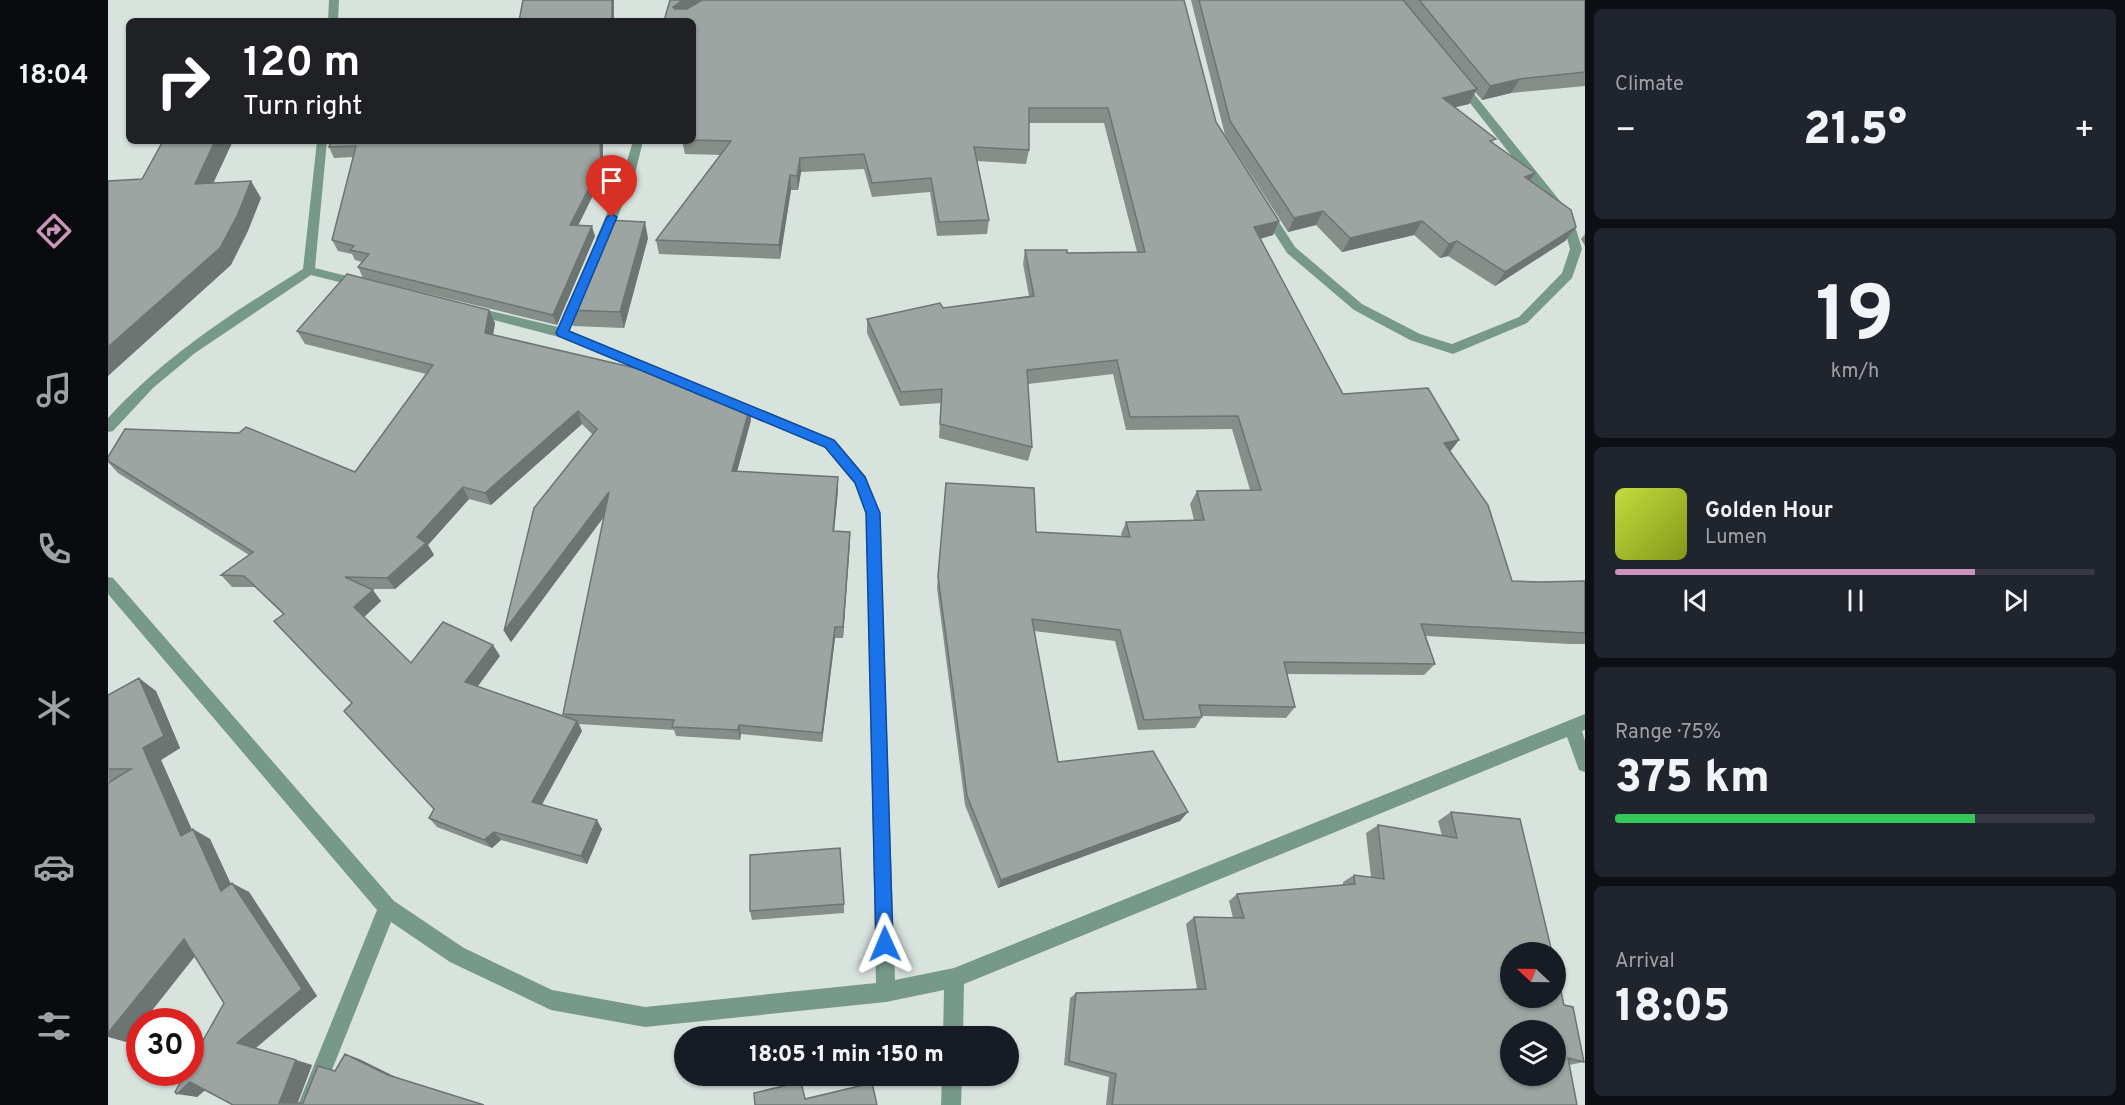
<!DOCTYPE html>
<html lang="en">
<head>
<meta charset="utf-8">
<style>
  body { margin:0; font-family:Overpass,sans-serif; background:#20242c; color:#f1f3f6; height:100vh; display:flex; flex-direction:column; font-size:22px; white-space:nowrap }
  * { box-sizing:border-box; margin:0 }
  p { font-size:20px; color:#9ea1a6 }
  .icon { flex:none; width:33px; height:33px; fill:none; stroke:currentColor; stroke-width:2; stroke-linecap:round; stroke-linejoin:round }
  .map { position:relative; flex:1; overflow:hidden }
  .details { display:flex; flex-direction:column; gap:9px; padding:9px; background:#0d0f14; width:540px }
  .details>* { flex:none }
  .top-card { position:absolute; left:18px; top:18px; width:570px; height:126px; border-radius:9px; box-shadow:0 2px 4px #0004; background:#202124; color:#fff; overflow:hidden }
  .needle { width:39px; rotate:292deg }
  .fabs { position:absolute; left:1392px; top:942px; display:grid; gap:12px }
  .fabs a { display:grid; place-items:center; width:66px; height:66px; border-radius:50%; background:#171b24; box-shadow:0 2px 4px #0004; font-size:30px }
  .speed { position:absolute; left:18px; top:1008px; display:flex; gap:12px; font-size:30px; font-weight:700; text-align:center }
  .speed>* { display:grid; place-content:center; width:78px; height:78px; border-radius:50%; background:#171b24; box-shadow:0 2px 4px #0004; line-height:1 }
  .speed .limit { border:9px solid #d22; background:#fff; color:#111 }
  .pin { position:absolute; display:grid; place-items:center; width:51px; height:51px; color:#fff; margin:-62px -26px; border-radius:50% 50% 50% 0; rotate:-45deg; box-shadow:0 0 6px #0007 }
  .pin .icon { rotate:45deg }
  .me { position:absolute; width:66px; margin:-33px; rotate:359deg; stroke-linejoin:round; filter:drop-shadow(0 0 4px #0008) }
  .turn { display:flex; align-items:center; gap:21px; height:126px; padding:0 18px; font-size:27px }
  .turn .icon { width:78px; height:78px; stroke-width:2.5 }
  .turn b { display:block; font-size:42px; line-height:51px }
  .big { font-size:45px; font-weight:800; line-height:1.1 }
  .details .widget { flex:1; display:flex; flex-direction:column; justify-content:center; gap:9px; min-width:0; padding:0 21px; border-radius:9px; background:#20242c }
  .details .dial { align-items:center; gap:0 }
  .dial b { font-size:78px; line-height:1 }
  .song { display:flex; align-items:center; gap:18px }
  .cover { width:72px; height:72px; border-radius:9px; background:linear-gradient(135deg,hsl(70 70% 55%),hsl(70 70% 35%)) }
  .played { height:6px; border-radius:3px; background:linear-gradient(90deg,#cd94bb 75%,#363941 75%) }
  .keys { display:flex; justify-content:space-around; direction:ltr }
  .heat { display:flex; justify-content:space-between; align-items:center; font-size:33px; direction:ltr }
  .charge { height:9px; border-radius:4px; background:linear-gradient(90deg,#34c759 75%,#363941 0) }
  .trip { position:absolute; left:566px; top:1026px; width:345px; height:60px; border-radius:30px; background:#171b24; box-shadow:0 2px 4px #0004; font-weight:800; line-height:60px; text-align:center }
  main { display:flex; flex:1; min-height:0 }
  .tabs { display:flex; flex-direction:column; width:108px; justify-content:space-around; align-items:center; background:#090b0e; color:#9ea1a6 }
  .tabs .icon { width:42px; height:42px }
  .tabs .active { color:#cd94bb }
  .tabs b { font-size:27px; color:#f1f3f6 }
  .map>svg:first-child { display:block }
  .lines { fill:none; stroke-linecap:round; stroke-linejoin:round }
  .street { fill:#77998a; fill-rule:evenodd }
  .wall { fill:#868e8a; fill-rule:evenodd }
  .shaded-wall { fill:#6d7471 }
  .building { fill:#9ca5a1; stroke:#6d7471; stroke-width:1.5; fill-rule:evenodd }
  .route { fill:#1a73e8; stroke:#114b97; stroke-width:1.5 }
</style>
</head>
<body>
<main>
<nav class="tabs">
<b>18:04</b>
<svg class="icon active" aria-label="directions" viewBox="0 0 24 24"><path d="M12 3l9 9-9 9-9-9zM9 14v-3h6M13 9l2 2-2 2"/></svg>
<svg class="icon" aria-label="music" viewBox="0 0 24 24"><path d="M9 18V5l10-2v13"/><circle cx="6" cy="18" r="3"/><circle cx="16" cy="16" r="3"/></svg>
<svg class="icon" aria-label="phone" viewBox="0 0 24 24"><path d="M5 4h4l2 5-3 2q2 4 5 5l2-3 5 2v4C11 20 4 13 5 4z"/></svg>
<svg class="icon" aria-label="climate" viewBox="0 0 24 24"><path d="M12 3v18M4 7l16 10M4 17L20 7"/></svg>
<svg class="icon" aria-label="car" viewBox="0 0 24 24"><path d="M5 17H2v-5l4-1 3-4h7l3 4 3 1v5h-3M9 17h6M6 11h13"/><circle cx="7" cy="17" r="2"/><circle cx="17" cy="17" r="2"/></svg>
<svg class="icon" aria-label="filters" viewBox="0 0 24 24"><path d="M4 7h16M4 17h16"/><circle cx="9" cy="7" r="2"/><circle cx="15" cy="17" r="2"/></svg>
</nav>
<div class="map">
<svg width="1477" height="1105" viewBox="0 0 1477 1105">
  <rect width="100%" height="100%" fill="#d9e3de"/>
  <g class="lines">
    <path class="street" d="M221,0H231L230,21H220Z
      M1351,79L1355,80L1464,216L1474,249L1464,278L1419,323L1345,354L1302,340L1246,310L1179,253L1152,211L1158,207L1162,208L1187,247L1254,304L1312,334L1344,344L1411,317L1454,273L1462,249L1454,220L1347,84L1346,82Z
      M209,141H219L207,268L259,281V287L255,288L203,275L87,353L45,388L5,431L0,432V418C57,356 124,313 195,269Z
      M525,141H535L526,178L500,239L494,243L490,242L488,239L514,178Z
      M469,293L475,297L461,331L577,379L579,382L577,385H567L451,337L366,315L360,311L366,307L450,327L463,297Z
      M625,398L727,440L758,477L772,514L787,980L846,968L1477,714V730L1474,731L1477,741V772L1471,770L1459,737L856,984L855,1036H835L836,990L778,1002L537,1027L443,1010L342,962L283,922L210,1105H190L269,910L0,594V577L5,578L286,901L356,948L444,990L537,1007L768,983L758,514L747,484L717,448L620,407L618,403L620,399Z
      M834,1076H854L853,1105H833Z"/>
  </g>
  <path class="wall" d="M1083,0H1477V86L1403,93L1374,100L1367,92L1361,104L1347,107L1386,143L1468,227L1457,241L1387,286L1340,256L1332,258L1306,235L1234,252L1208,225L1180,232L1117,135Z
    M585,21L1108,122L1171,221L1165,235L1152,239L1235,394L1351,440L1342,451L1404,581L1432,582L1477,581V644H1461L1318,636L1327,664L1316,675L1179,674L1187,707L1178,718L1094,716V717L1087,728L1030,730L1007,641L926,631L950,762L1072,821L890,888L857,805L829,588L838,483L928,532L1014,537L1013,534L1018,522L1086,520L1082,504L1089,491L1142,490L1124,429L1018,430L1005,374L920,384L924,447L920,461L831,438L833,403L792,406L759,333V319L921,296L915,264L917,250L959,253L1029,252L996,123H921V150L918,164L869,161L881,220L879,234L829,236L822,192L764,197L756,169L693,172L690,190H683L672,259L551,254L548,240L613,155L577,154L574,141H585Z
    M223,141H495V175L470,225L487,236L449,325L255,278L250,267L254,262L247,260L244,254L230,251L224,240L245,157L226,158L221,147Z
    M1477,234V246L1473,239Z
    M540,238L516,328L465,326L460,310Z
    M387,323L385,335L643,420L629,471L730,477V490L726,531L742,532L735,638H727L714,742L633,734L632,740L568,736L566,730L471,724L474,731L434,805L494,829L479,864L393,840L384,848L329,827L321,818L326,809L175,614L147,587H124L113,575L141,555L10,473L0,462V457L247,472L318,374L197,344L189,331ZM474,424L485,435L396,631L403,642L496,517L455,714L457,716L369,686L392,656L303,663L256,617L273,601L263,589H287L326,555L320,545L361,499L383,505Z
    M48,691L72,748L53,760L84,830L102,839L123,884L141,892L209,996L147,1049L204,1065L189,1103H195L227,1071L237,1054L251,1059L292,1079L376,1105H125L97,1090L89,1097L116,1003L87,956L32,1022V1026L18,1042L4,781H0V695Z
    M1343,812L1456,1005L1476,1062L1461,1065L1469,1105H998L1001,1077L956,1065L962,998L968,993L1089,989L1078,924L1086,917L1125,918L1121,901L1129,894L1235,885V882L1246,875L1263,877L1258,833L1270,825L1334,836L1330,821Z
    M736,904V913L644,920L642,911Z"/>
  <path class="shaded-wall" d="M504,0H506V21H504Z
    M575,0H598L567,21L565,7Z
    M1412,79L1403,93L1374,100L1382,86Z
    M1369,89L1361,104L1328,112L1335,98Z
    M107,141H125L97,201L87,184Z
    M492,141H495V175L465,236L462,225Z
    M692,158L693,172L690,190L689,176Z
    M1427,173L1417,188V177Z
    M682,175L683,190L672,259L671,245Z
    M143,181L153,198L140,231L123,265L0,376V347Z
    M1215,211L1208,225L1180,232L1186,218Z
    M1171,221L1165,235L1141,242L1146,227Z
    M1314,221L1306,235L1234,252L1242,238Z
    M537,222L540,238L516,328L512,312Z
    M484,226L487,236L449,325L445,315Z
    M1468,227L1457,241L1387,286L1397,272Z
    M1349,241L1340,256L1332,258L1341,244Z
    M381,310L387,323L383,347L377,333Z
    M642,407L643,420L626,483L624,471Z
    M470,411L474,424L383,505L377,493Z
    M1351,440L1341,453L1336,443Z
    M730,477V490L725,543V531Z
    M355,487L361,499L320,545L326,555L287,589L279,578L309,537Z
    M501,492L505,504L403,642L396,631Z
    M742,532V544L735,638V627Z
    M265,590L273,601L255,618L246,607Z
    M727,627V638L714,742V733Z
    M385,645L392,656L365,693L357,682Z
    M31,678L48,691L72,748L53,760L91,846L73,836L35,748Z
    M469,721L474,731L430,811L424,802Z
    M631,725L633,734L632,740L630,730Z
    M1080,812L1072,821L890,888L893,880Z
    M489,820L494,829L479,864L473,856Z
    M85,829L102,839L130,900L113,891Z
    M386,832L393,840L384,848L376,840Z
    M124,883L141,892L209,996L146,1049L129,1043Z
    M76,939L95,946L35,1022H32V1026L18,1042L0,1037V1033Z
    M237,1054L251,1059L293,1080L280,1075Z
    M188,1060L204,1065L189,1105L171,1103Z
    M82,1082L102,1086L89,1097L69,1094Z"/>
  <path class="building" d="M415,0H504V21H411Z
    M562,0H575L565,7L567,9H579L594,0H1076L1108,122L1171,221L1146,227L1235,394L1320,388L1351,440L1336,443L1380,505L1404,581L1432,582L1477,581V633L1313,624L1327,664L1176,662L1187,707L1091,705L1094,717L1036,720L1012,630L924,619L950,762L1045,751L1080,812L893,880L859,796L830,576L838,483L926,488L928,532L1022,537L1018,522L1096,520L1089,491L1153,490L1130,416L1022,417L1009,360L919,370L924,447L832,424L834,389L793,392L759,319L832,303L835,308L926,296L917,250H959V253L1037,252L1000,108H921V150L866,147L881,220L831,222L823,178L764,183L756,154L692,158L689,176L682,175L671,245L548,240L623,141L585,140V21H556Z
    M1091,0H1295L1369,89L1335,98L1388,139L1382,141L1427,173L1417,177L1463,210L1468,227L1397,272L1349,241L1341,244L1314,221L1242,238L1215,211L1186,218L1122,121Z
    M1311,0H1477V72L1412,79L1382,86Z
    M55,141H107L87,184L143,181L130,214L112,248L0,347V181L34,179Z
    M223,141H492L493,165L462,225L484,226L445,315L250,267L261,254L242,250L246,246L224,240L248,146L221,147Z
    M499,220L537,222L512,312L460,310Z
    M239,274L381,310L377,333L574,379L642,407L624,471L730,477L725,531L742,532L735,627H727L714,733L631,725L630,730L564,727L566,720L455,714L501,492L396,631L426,508L489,429L470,411L377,493L355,487L309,537L318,543L279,578L237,577L265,590L246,607L303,663L335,622L385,645L357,682L469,721L424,802L489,820L473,856L386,832L376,840L321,818L326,809L236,711L244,703L166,621L176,614L136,576L113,575L145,552L0,461V457L17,429L131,433L138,427L247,472L325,365L189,331Z
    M31,678L56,736L35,748L73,836L85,829L113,891L124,883L194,989L129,1043L188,1060L171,1103H195L210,1066L227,1071L237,1054L280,1075L376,1105H125L82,1082L69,1094L67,1092L78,1072H82V1064L116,1003L76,939L0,1033V783L23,769H0V695Z
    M1343,812L1412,819L1444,952H1402V998H1448V968L1456,1005L1465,1007L1476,1062L1460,1058L1469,1105H1004L1008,1074L961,1061L968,993L1098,989L1086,917L1136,918L1129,894L1247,884L1246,875L1276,879L1270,825L1349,838ZM1402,1030H1448V1076H1402Z
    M732,848L736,904L642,911V855Z
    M693,1082L697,1099L764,1083L769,1105H647L646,1093Z"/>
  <path class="route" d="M504,214L509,217L461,331L726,440L757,477L772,513L785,944L783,950L777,953L770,950L768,944L758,513L747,483L717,447L450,336L448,333L499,217Z"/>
</svg>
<div class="fabs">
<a><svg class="needle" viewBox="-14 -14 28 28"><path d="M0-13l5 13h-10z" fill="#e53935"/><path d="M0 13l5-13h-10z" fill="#9ea1a6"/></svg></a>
<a><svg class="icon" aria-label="layers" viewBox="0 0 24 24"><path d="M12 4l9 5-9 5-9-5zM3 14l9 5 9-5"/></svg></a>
</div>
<div class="speed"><div class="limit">30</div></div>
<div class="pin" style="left:504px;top:217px;background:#d93025"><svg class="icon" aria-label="arrive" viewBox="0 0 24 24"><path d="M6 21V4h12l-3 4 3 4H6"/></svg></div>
<svg class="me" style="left:777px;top:944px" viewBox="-20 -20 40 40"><path d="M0-17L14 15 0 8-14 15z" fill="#1a73e8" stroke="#fff" stroke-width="4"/></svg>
<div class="trip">18:05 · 1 min · 150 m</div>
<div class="top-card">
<div class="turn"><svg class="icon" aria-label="right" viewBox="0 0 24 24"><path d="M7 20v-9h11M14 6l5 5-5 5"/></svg><div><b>120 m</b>Turn right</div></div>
</div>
</div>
<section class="details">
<div class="widget"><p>Climate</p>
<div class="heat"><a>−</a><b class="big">21.5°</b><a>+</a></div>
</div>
<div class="widget dial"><b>19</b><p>km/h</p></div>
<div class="widget">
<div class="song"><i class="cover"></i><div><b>Golden Hour</b><p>Lumen</p></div></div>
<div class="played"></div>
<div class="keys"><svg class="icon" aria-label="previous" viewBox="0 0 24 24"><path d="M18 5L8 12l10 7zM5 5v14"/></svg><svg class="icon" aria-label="pause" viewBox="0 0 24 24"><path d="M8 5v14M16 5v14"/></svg><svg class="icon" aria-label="next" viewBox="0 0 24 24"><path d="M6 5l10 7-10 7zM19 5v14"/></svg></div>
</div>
<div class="widget"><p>Range · 75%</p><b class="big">375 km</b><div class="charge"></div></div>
<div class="widget"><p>Arrival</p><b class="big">18:05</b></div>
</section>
</main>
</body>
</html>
